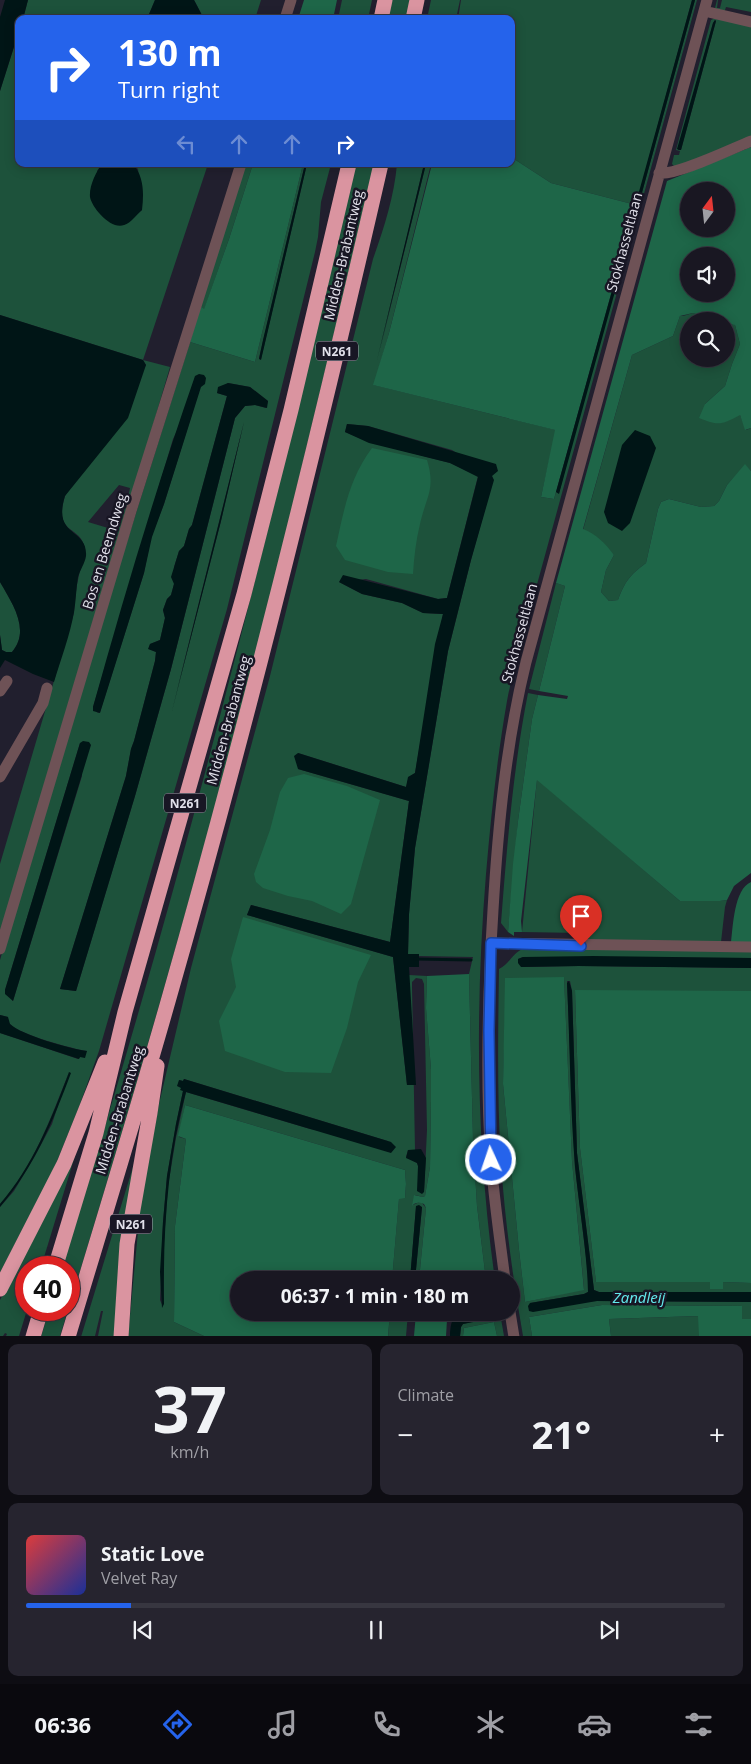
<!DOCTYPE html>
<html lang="en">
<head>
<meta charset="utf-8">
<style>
  body { margin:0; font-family:"Open Sans",sans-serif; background:#26242f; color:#f1f3f6; height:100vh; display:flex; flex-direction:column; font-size:19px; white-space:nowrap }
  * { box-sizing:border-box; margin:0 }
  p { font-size:16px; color:#9f9fa5 }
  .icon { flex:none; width:28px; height:28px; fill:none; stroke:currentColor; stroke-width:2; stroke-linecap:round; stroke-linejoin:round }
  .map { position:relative; height:1336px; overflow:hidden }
  .side { display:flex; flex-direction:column; gap:8px; padding:8px; background:#0e0d13; flex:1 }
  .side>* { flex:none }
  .top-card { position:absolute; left:15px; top:15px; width:500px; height:152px; border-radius:10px; box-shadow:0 2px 12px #0003,0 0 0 1px #373640; background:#2563eb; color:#fff; overflow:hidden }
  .needle { width:32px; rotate:15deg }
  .controls { position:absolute; left:680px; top:182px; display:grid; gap:10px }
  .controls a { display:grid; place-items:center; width:55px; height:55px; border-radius:50%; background:#191722; box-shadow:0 2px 12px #0003,0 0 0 1px #373640; font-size:25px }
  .speed { position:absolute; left:15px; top:1256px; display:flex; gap:10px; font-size:25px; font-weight:700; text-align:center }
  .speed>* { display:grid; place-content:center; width:65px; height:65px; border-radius:50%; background:#191722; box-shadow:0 2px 12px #0003,0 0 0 1px #373640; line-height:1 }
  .speed .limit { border:8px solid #d22; background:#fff; color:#111 }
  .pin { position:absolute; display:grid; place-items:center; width:42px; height:42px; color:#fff; margin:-51px -21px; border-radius:50% 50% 50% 0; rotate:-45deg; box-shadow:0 0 5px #0007 }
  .pin .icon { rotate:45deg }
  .me { position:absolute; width:55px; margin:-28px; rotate:357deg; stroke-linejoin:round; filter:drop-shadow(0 0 4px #0008) }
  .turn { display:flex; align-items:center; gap:18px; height:105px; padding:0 20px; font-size:22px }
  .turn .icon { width:65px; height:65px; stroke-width:2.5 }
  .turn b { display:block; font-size:35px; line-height:42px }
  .lanes { display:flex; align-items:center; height:48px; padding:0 20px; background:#0003; justify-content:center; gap:25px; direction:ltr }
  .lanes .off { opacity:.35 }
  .big { font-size:38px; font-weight:700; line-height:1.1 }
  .side .widget { flex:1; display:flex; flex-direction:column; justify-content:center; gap:8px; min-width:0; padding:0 18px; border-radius:10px; background:#26242f }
  .side .dial { align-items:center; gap:0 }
  .dial b { font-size:65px; line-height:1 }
  .song { display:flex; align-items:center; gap:15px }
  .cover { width:60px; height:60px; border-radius:8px; background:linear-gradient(135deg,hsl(0 70% 55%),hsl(230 70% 35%)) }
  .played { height:5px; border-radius:2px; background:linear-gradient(90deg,#2563eb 15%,#373640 15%) }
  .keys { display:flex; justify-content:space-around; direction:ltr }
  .heat { display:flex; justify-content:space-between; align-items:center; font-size:28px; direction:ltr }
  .side .tiles { flex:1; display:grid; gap:8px; grid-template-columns:1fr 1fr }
  .widget:last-child { grid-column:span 2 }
  .trip { position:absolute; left:230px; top:1271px; width:290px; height:50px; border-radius:25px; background:#191722; box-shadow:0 2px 12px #0003,0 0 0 1px #373640; font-weight:700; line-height:50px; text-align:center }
  .menu { display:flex; height:80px; justify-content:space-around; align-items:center; background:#0a090e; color:#9f9fa5 }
  .menu .icon { width:35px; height:35px }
  .menu .current { color:#2563eb }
  .menu b { font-size:22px; color:#f1f3f6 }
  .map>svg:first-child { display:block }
  .green { fill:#1d523b; fill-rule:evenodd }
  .forest { fill:#1e6648; fill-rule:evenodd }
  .water { fill:#001516 }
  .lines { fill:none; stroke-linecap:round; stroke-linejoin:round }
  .stream { stroke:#001516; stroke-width:3 }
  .minor { stroke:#6e5256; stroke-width:11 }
  .highway { stroke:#da94a0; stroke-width:15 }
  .route-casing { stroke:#184099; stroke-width:12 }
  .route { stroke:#2563eb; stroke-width:9 }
  .labels { text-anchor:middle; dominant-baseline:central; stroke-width:5; stroke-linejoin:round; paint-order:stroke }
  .shield { fill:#181624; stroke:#a5a3af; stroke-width:1 }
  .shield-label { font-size:12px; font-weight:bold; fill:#e1e0ea }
  .street-label { font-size:14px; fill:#e1e0ea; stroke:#181624 }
  .water-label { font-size:15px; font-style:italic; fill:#63e9ec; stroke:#181624 }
</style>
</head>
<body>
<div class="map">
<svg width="751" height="1337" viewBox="0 0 751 1337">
  <rect width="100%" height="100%" fill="#211f2e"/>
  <path class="green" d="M28,0H155L147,19H23Z
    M194,0H261L255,19H204Z
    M342,0H372L368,19H338Z
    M392,0H410L406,19H388Z
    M431,0H460L456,19H427Z
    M461,0H692L636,205L551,183L511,157V19H458Z
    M695,0H697L527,621C520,648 512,674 507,701C497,758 491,816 486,874C475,1009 476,1145 495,1280H486L477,1206L473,1139L469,974L473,957L419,956V954H408L409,914L415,848L448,651L471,560L493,480L492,476L452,450L368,426L347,424L345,432L369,442L450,463L478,476L447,598L438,599L366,579L339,582L362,594L402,603L423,613L443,614L415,773L409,777L406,787L298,753V769L409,801L390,942L251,905L247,915L393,957L407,1085L409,975L427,976L426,1007L431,1069V1102L430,1167L425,1196L423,1197L415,1195L413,1205L417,1203H422L426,1208L419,1280H415L422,1207H416L410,1280H392L399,1198H405L406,1184L405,1170L185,1105L179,1137L186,1139L175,1226L174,1322L204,1336L128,1337L141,1200L159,1104L191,968L270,676L373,259C384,228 394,197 397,164H424L380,350L426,164H431L389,333L374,385L556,430L541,497L554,499L556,492L559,493L613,287L616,275L619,276ZM416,978L422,979L424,984L427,1130L424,1192L418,1166L417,1163L406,1157L408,1150H415L412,987V982ZM184,1079L391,1142L310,1129L186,1092L176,1138L168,1186L164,1242L163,1307L160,1300L163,1222L167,1176L176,1124L183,1091L179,1080L183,1081Z
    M717,0H718L717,8H720L722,0H751V12L726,7L724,13L715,8Z
    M717,17L751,22V140L676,168L672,164L674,155H679L680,151L676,150L711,20ZM715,20L716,21L681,150H678L713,23Z
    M19,31V164H102L97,171L124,225L142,210L138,169L133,164H208L143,360L170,367L129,507L126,506L130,488L119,485L88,522L118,531L125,508L128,510L0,936V864L74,613C75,600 76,587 79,575C81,565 86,559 85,549C81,524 53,536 65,496L146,365L143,360L0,315V91Z
    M245,164H253L229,239L204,310L200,306Z
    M303,164H305L259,358L261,359L307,164H331L321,202L318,237L315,252L227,609L99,1051L79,1107L55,1166L0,1273V1207L14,1191L35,1156L52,1124L69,1072C51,1118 33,1167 0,1204V1033L78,1059L87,1051C73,1049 19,1034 11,1025C8,1022 8,1021 8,1017L0,1015V960L77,700L190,342L255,362ZM204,375L164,504L151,537L144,573L100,712L98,713L93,707L173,439ZM228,383L250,387L268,401L266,408L255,405L245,406L235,418L171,669L135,796L76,991L60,989L126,776L131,749L134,741L155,661L156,652L149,649L150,644L160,640L165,618L163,610L167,599L171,595L174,584V567L179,551L184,546L189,529L192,525L227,396L217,393ZM244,422L221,521L177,690ZM80,743L82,776L13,1001L5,990Z
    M356,164H374C333,339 291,515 246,690C192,897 132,1102 69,1307V1268H62C121,1077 176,886 226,693C272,518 314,341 356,164Z
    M693,313L718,321H689V359H726V324L735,325L740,344L732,364L725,386L705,404L740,415L746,430L751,428V471L745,465L727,485L719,501L714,506L701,507L669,499L661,502L658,509L646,563C630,575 625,581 618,600L609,601L601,592L606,570L614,555L583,530L632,355L673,336L680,316H683Z
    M0,582C12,603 31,630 12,652H6L2,650L0,635Z
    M556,583L565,586L539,691L529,689Z
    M528,693L538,695L532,719L518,821L508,932L501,923C507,846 513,769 528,693Z
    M537,779L680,901H720L727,900L725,907L721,942L581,943V933L522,932Z
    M523,949L751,950V958L523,957L518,959V962L522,967L579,966L751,968V991H575L580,1148L596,1282H710V1289H717L723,1282L751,1283V1292H599L594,1290L577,1153L572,991L570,981H567L573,1128L575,1168L588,1273V1292L584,1294L530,1303L597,1301L751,1302V1319H742V1306L602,1305L529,1317L532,1336H523C513,1279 505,1221 501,1163C497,1098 498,1034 499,969C510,964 512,953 523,949ZM506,978H564L572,1161L584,1289L525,1302L519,1250L503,1084Z
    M78,1146L41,1267L26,1268L27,1310L19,1336H6L7,1334L5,1333L3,1336L0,1337V1300L42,1223Z
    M136,1157L115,1336H98L103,1311H101L95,1336L81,1337Z
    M49,1310H68L60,1336L41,1337Z
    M390,1313H408L406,1336L388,1337Z
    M490,1313H500L504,1336H497L494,1322L464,1328L463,1336L460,1337L461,1327L463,1324L491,1317Z
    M699,1316V1336H611L609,1319Z"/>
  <path class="forest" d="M304,0H337L333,19H298Z
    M751,147V428L745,430L740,415C721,425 719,426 699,418L705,404L725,386L732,364L740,344L735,325L726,324V321H718L693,313L680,316L673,336L632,355L583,529C596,534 605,543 614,555L606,570L601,592L609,601L618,600C625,581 630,575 646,563L658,509L661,502L669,499L701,507L714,506L719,501L727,485L745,464L751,471V873L734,886L727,900L720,901H680L537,780L521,921L522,932H514V936L508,932L513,864L518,821L532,719L538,695L567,699L568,696L539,691L565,586L556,583L667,181ZM689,191H726V229H689ZM689,256H726V294H689Z
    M511,157L551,183L636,205L554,499L541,497L555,430L373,385L389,333L432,164H511Z
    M253,164H303L255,362L190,342L200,306L204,309L229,239Z
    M372,448L427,460C436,489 426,497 420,524C416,540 414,557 413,574L388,572L345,560L336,546C344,510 349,479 372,448Z
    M304,774L347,786L380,800L351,904L341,914L312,901L288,896L263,888L256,882L254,874L270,830L280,792L288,778Z
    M751,882V943L731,942C733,927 734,889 751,882Z
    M243,917L371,955L358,982L347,1028L331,1073L285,1072L225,1051L219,1021L236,987L231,959Z
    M469,974L473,1139L477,1206L486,1280H419L426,1208L424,1204C419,1202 415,1202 412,1206L414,1195L423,1197L425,1196L430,1167L431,1102V1069L426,1008L427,976Z
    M564,977L572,1161L584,1290L525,1302L519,1250L503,1084L505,978Z
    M575,990L751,991V1283L723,1282V1289H710V1282H596L580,1148Z
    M185,1105L405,1170L406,1184L405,1198L399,1199L392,1280H239V1312L390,1313L388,1336H204L174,1322L175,1226L186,1139L178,1136Z
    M602,1305L742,1306V1319H751V1336H699L698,1316L609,1319L611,1336H532L529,1317Z
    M416,1313H454L447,1320L446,1336H414Z
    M494,1322L497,1336H463L464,1328Z"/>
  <path class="water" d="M5,0H28L23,19H19V31L0,91V17Z
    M155,0H194L204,19H147Z
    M692,0H695L619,276L616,275Z
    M715,20L716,21L681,150H679L677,149L713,23Z
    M102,164H133C144,177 144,193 142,210C137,214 131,223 124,225C111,230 92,208 90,197C89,186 96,172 102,164Z
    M305,164H307L261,360L259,359L263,340Z
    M424,164H426L377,360Z
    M615,286L616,288L559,494L556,492L613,287Z
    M0,315L143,360L146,365L128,418L65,496C52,538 88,527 86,556C85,563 80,570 78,577C76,589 76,600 74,612C70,635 61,659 54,682L33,674L5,660L0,668V635L2,650L6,652H12C31,630 12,603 0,582Z
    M199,374L204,375L206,378L205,384L201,387L164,504L152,537L144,573L100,713L93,711V707C124,596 157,485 195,376Z
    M228,383L250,387L268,401L267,408L255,405L245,406L235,418L171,669L135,796L76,991L60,989L126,776L131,749L134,741L155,661L156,652L148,649L150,644L160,640L165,618L163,610L167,599L171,595L174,584L171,577L179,551L184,546L189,529L192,525L227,396L217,393L218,387Z
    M244,422L221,521L172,711Z
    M347,424L368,426L496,464L498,471L492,476L494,480L471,560L448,651L415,848L409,914L408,954H419V967H409L416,1085H407L393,957L247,915L251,905L390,942L409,801L298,769L294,756L298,753L406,787L408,777L415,773L435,644L443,614L423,613L402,603L362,594L339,582L343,575L438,599L447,598L478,477L450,463L369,443L345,432Z
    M635,430L650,436L656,448L630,523L622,531L608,523L604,512L622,445Z
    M83,741L89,742L91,745L13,1001L5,994V990L80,743Z
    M593,956L751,958V968L579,966L521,967L518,963V959L523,957Z
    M569,981L572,991L577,1153L594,1290L599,1292H751V1302L597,1301L533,1312L529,1311L528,1306L530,1303L584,1294L588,1292C587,1250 579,1208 575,1166C570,1105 570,1044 567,983Z
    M0,1015L8,1017L10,1024C21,1035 71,1049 87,1051L85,1058L80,1057L79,1059L0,1033Z
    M69,1072L71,1073C53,1121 34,1168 0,1207V1204C33,1166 52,1118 69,1072Z
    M184,1079L391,1142L396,1147L391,1153L186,1092C167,1161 163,1232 164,1304L162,1308L160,1272L163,1222L167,1176L176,1124L183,1091L180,1090L181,1088L177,1086L179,1080L183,1081Z
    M421,1149L426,1158L424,1192L422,1194L417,1191L418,1166L417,1163L406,1158L408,1150Z
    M419,1205L422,1207L415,1280H410L416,1206Z
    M474,1313H490L491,1317L489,1319L463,1324L461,1327L460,1336H450C451,1315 454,1316 474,1313Z"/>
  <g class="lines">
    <path class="stream" d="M415,959L471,960"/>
    <path class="minor" d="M704,11L751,22
      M285,19L291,0
      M659,173C676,176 731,149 751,141
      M0,691L7,681
      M0,777L43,703L47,688
      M491,943L751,947
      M0,949L131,511L241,164
      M505,1280C500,1240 494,1200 491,1160C485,1077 488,992 493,910C498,826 506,743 526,662L707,0
      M510,1312L514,1337"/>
    <path class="highway" d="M381,19L385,0
      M413,19L417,0
      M55,1268L96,1133L125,1012L244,594L291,410L349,164
      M0,1289L64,1164L105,1062
      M33,1337L41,1310
      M68,1337C102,1224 137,1111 169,998C248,722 317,443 381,164
      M121,1337L127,1244L150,1113L157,1066"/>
  </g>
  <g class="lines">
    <defs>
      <path id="route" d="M491,1160L489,1031L491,943L581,946"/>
    </defs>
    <use href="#route" class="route-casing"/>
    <use href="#route" class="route"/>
  </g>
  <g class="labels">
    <g class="shield">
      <rect x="316" y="341.5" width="42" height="19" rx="4"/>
      <rect x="164" y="793.5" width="42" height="19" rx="4"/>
      <rect x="110" y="1214.5" width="42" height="19" rx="4"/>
    </g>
    <g class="shield-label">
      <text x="337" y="351">N261</text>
      <text x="185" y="803">N261</text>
      <text x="131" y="1224">N261</text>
    </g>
    <g class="street-label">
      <text transform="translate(624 242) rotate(-75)">Stokhasseltlaan</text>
      <text transform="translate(343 255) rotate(-77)">Midden-Brabantweg</text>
      <text transform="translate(104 551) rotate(-73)">Bos en Beemdweg</text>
      <text transform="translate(519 633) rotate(-75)">Stokhasseltlaan</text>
      <text transform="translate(228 720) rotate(-75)">Midden-Brabantweg</text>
      <text transform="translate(119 1110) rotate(-73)">Midden-Brabantweg</text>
    </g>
    <g class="water-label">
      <text x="639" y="1297">Zandleij</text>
    </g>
  </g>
</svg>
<div class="controls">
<a><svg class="needle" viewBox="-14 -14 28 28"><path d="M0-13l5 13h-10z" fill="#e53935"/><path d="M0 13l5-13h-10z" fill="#9f9fa5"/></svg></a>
<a><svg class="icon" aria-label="sound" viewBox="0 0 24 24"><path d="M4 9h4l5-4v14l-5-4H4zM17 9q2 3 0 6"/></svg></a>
<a><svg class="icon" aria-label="search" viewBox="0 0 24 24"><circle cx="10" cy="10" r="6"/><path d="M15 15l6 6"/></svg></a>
</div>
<div class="speed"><div class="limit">40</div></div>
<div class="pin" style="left:581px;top:946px;background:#d93025"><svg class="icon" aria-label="arrive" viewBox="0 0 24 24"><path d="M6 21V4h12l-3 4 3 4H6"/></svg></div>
<svg class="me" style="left:491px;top:1160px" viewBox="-20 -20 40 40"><circle r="17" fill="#2563eb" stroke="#fff" stroke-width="3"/><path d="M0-11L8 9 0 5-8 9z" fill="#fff"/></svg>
<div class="trip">06:37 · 1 min · 180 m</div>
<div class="top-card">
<div class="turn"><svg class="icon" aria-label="right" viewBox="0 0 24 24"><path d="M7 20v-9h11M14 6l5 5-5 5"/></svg><div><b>130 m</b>Turn right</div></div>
<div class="lanes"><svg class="icon off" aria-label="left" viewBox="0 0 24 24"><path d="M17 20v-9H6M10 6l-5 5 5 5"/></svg><svg class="icon off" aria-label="ahead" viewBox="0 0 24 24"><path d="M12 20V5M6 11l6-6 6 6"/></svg><svg class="icon off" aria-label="ahead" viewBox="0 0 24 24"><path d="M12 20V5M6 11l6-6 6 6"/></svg><svg class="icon" aria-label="right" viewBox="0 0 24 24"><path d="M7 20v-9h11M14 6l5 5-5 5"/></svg></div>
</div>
</div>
<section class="side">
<div class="tiles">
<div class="widget dial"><b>37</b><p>km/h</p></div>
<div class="widget"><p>Climate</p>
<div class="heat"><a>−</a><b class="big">21°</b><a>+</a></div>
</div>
<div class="widget">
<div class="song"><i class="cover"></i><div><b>Static Love</b><p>Velvet Ray</p></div></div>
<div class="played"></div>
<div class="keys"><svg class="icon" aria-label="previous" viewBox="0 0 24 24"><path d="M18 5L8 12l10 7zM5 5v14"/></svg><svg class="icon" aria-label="pause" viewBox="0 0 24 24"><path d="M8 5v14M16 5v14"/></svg><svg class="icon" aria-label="next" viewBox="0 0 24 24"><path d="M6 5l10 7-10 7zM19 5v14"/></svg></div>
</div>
</div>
</section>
<nav class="menu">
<b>06:36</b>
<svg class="icon current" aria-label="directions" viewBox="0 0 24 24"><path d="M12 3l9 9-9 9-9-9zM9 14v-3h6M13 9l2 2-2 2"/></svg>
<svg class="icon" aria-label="music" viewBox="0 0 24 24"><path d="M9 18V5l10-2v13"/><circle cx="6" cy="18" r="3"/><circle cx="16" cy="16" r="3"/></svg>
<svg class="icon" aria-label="phone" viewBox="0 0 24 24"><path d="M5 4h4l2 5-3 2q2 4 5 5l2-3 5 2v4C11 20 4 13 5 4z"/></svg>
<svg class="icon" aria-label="climate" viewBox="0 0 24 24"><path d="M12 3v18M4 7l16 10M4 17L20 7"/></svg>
<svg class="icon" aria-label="car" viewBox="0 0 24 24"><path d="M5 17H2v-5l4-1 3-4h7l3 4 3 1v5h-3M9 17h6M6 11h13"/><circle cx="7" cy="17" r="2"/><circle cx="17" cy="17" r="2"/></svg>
<svg class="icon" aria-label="filters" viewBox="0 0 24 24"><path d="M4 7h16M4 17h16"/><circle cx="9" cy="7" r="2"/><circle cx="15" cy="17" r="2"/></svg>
</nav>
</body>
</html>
